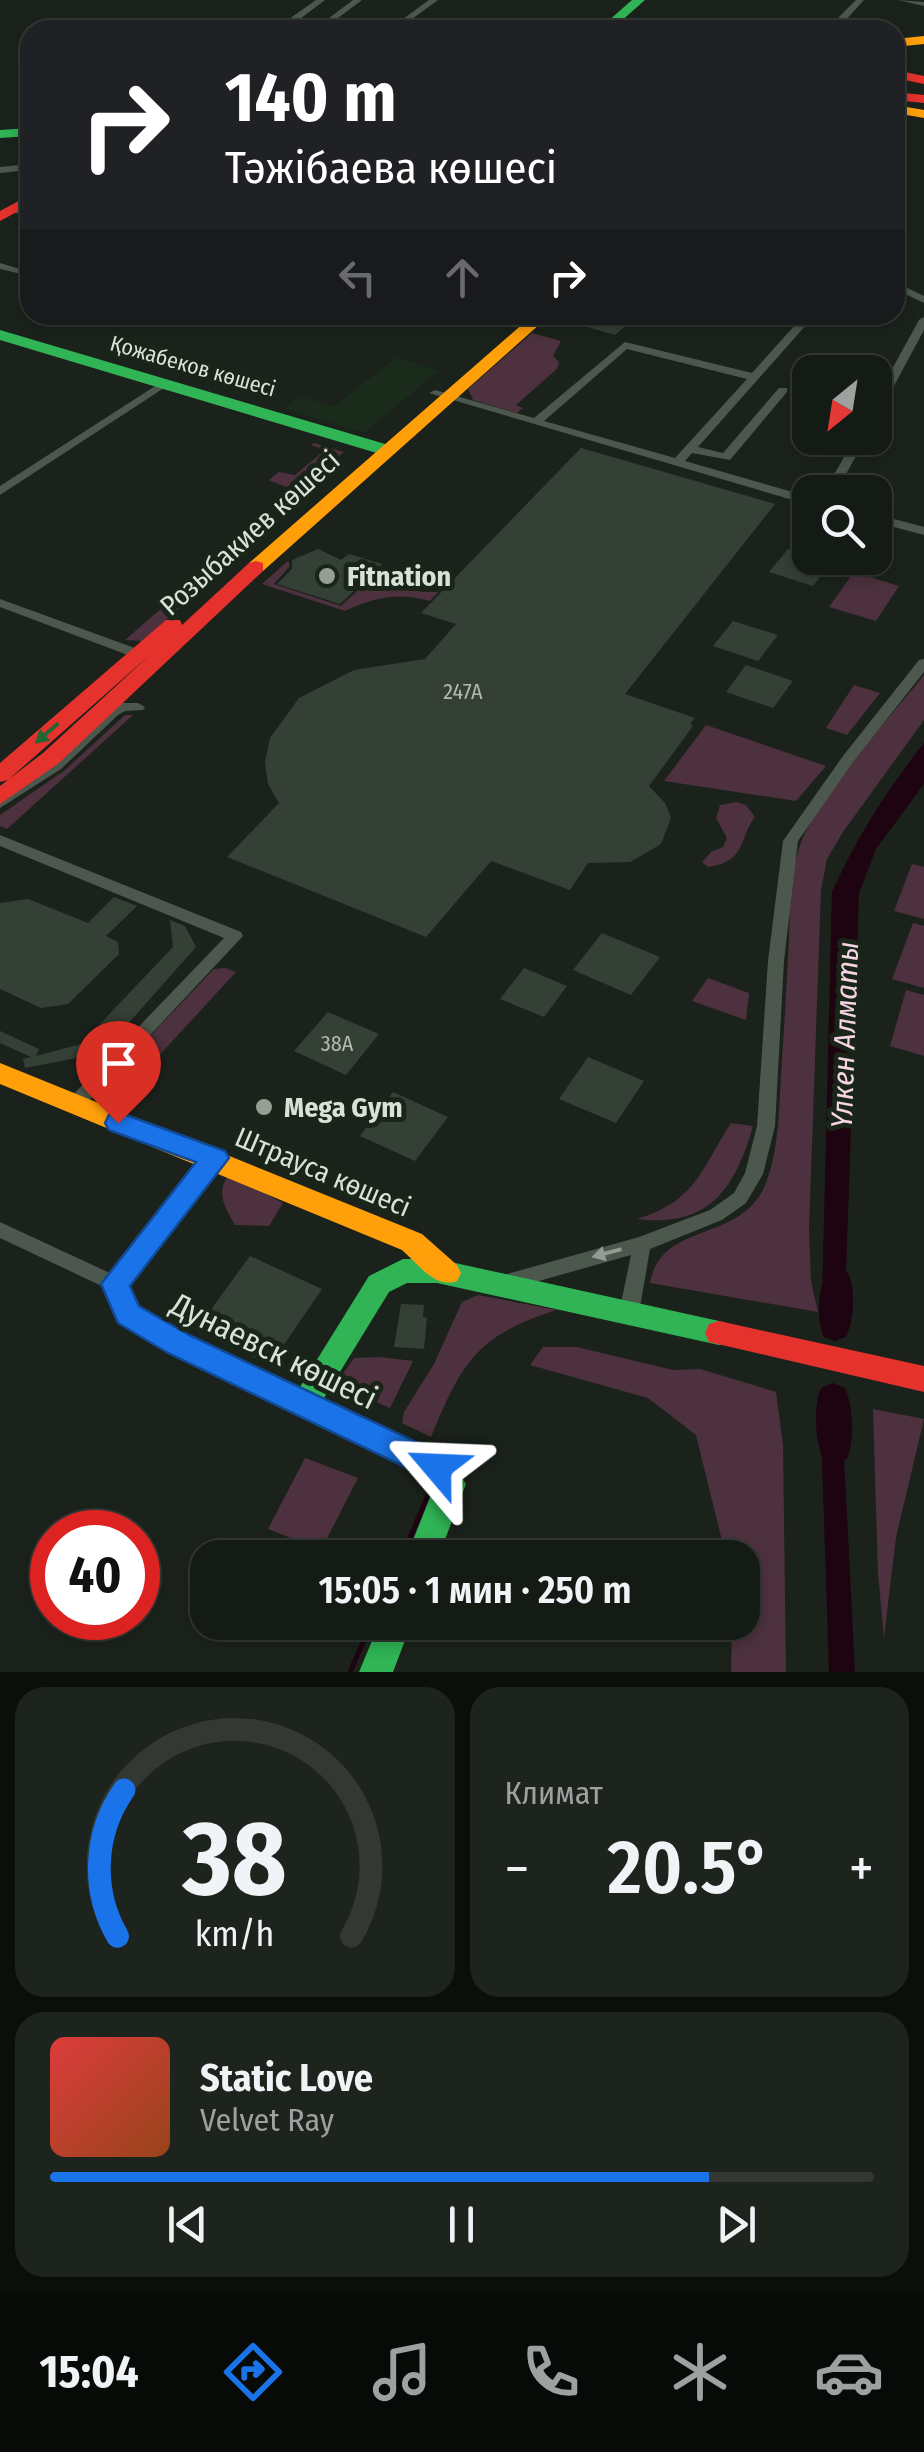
<!DOCTYPE html>
<html lang="ru">
<head>
<meta charset="utf-8">
<style>
  body { margin:0; font-family:"Fira Sans Condensed",sans-serif; background:#1d231d; color:#f1f3f6; height:100vh; display:flex; flex-direction:column; font-size:38px; white-space:nowrap }
  * { box-sizing:border-box; margin:0 }
  p { font-size:32px; color:#9da1a0 }
  .icon { flex:none; width:55px; height:55px; fill:none; stroke:currentColor; stroke-width:2; stroke-linecap:round; stroke-linejoin:round }
  .map { position:relative; height:1672px; overflow:hidden }
  .details { display:flex; flex-direction:column; gap:15px; padding:15px; background:#0b0e0b; flex:1 }
  .details>* { flex:none }
  .banner { position:absolute; left:20px; top:20px; width:885px; height:305px; border-radius:30px; box-shadow:0 5px 15px #0003,0 0 0 2px #333834; background:#202124; color:#fff; overflow:hidden }
  .needle { width:65px; rotate:210deg }
  .controls { position:absolute; left:792px; top:355px; display:grid; gap:20px }
  .controls a { display:grid; place-items:center; width:100px; height:100px; border-radius:20px; background:#141a14; box-shadow:0 5px 15px #0003,0 0 0 2px #333834; font-size:50px }
  .speed { position:absolute; left:30px; top:1510px; display:flex; gap:20px; font-size:50px; font-weight:700; text-align:center }
  .speed>* { display:grid; place-content:center; width:130px; height:130px; border-radius:50%; background:#141a14; box-shadow:0 5px 15px #0003,0 0 0 2px #333834; line-height:1 }
  .speed .limit { border:15px solid #d22; background:#fff; color:#111 }
  .pin { position:absolute; display:grid; place-items:center; width:85px; height:85px; color:#fff; margin:-102px -42px; border-radius:50% 50% 50% 0; rotate:-45deg; box-shadow:0 0 10px #0007 }
  .pin .icon { rotate:45deg }
  .me { position:absolute; width:110px; margin:-55px; rotate:296deg; stroke-linejoin:round; filter:drop-shadow(0 0 8px #0008) }
  .turn { display:flex; align-items:center; gap:35px; height:210px; padding:0 40px; font-size:45px }
  .turn .icon { width:130px; height:130px; stroke-width:2.5 }
  .turn b { display:block; font-size:70px; line-height:85px }
  .lanes { display:flex; align-items:center; height:95px; padding:0 40px; background:#0003; justify-content:center; gap:50px; direction:ltr }
  .lanes .off { opacity:.35 }
  .big { font-size:75px; font-weight:600; line-height:1.1 }
  .details .widget { flex:1; display:flex; flex-direction:column; justify-content:center; gap:15px; min-width:0; padding:0 35px; border-radius:30px; background:#1d231d }
  .details .dial { align-items:center; gap:0 }
  .dial svg { height:260px; overflow:visible; fill:none; stroke:#333834; stroke-width:7; stroke-linecap:round; text-anchor:middle }
  .dial text { fill:#f1f3f6; stroke:none }
  .song { display:flex; align-items:center; gap:30px }
  .cover { width:120px; height:120px; border-radius:15px; background:linear-gradient(135deg,hsl(0 70% 55%),hsl(20 70% 35%)) }
  .played { height:10px; border-radius:5px; background:linear-gradient(90deg,#1a73e8 80%,#333834 80%) }
  .keys { display:flex; justify-content:space-around; direction:ltr }
  .heat { display:flex; justify-content:space-between; align-items:center; font-size:55px; direction:ltr }
  .details .tiles { flex:1; display:grid; gap:15px; grid-template-columns:1fr 1fr }
  .widget:last-child { grid-column:span 2 }
  .trip { position:absolute; left:190px; top:1540px; width:570px; height:100px; border-radius:30px; background:#141a14; box-shadow:0 5px 15px #0003,0 0 0 2px #333834; font-weight:600; line-height:100px; text-align:center }
  .tabs { display:flex; height:160px; justify-content:space-around; align-items:center; background:#080a08; color:#9da1a0 }
  .tabs .icon { width:70px; height:70px }
  .tabs .selected { color:#1a73e8 }
  .tabs b { font-size:45px; color:#f1f3f6 }
  .map>svg:first-child { display:block }
  .built { fill:#1a2b1b }
  .green { fill:#4d313e }
  .water { fill:#1e0310 }
  .lines { fill:none; stroke-linecap:round; stroke-linejoin:round }
  .stream { stroke:#1e0310; stroke-width:5 }
  .river { fill:#1e0310; fill-rule:evenodd }
  .building { fill:#344035 }
  .street { fill:#4c574d; fill-rule:evenodd }
  .fast { fill:#30b455; fill-rule:evenodd }
  .slow { fill:#ff9f0a; fill-rule:evenodd }
  .jam { fill:#e5322d; fill-rule:evenodd }
  .oneway { fill:#236533 }
  .oneway2 { fill:#929c93 }
  .route { fill:#1a73e8; stroke:#114b97; stroke-width:2.5 }
  .poi-dot { fill:#969f96; stroke:#182518; stroke-width:4 }
  .labels { text-anchor:middle; dominant-baseline:central; stroke-width:10; stroke-linejoin:round; paint-order:stroke }
  .far-street-label { font-size:22px; fill:#d9e2d9; stroke:#182518 }
  .number-label { font-size:22px; fill:#b0bab0 }
  .street-label { font-size:28px; fill:#d9e2d9; stroke:#182518 }
  .poi-label { font-size:28px; font-weight:bold; fill:#d9e2d9; stroke:#182518; text-anchor:start }
  .water-label { font-size:30px; font-style:italic; fill:#f6d4e3; stroke:#182518 }
  .near-street-label { font-size:32px; fill:#d9e2d9; stroke:#182518 }
</style>
</head>
<body>
<div class="map">
<svg width="924" height="1672" viewBox="0 0 924 1672">
  <rect width="100%" height="100%" fill="#1b221b"/>
  <path class="built" d="M396,358L439,370L364,433L284,408L298,396L334,406Z"/>
  <path class="green" d="M532,333L561,341L553,356L559,362L557,369L516,405L523,408L517,413L473,400L468,389Z
    M314,443L344,452L278,506L274,504L291,489L269,480L279,472L295,475L325,450L311,445Z
    M224,554L236,556L143,641L125,640Z
    M288,561L290,566L274,584L341,606L385,565L387,579L422,592H438L430,601C398,592 375,597 345,611L262,584Z
    M854,572L899,586L876,621L829,607Z
    M924,675V720L843,832L827,859L821,890L809,1230L811,1281L818,1312L650,1283C661,1219 745,1245 767,1180C779,1147 779,1109 781,1075C784,1029 787,983 789,938C790,904 790,864 805,833C834,776 884,725 924,675Z
    M854,685L880,693L847,735L826,728Z
    M125,715H133L7,829L0,826V815L65,770Z
    M706,725L826,766L796,801L664,781Z
    M737,802L746,805L755,817C739,837 747,862 708,867L702,862L711,852L723,847L727,838L716,818L720,805Z
    M912,864L924,867V919L894,911Z
    M913,923L924,926V988L892,979Z
    M225,968L236,972L119,1099L107,1094L106,1082L214,969Z
    M708,978L749,993L746,1020L692,1001Z
    M906,990L924,995V1056L890,1046Z
    M731,1123L753,1126C735,1189 709,1228 637,1219C696,1201 700,1171 731,1123Z
    M229,1175L283,1203L269,1226L235,1225C225,1208 215,1192 229,1175Z
    M478,1295L557,1310C477,1335 462,1362 431,1437L402,1423L404,1412L434,1364L462,1302Z
    M543,1347H577L673,1370L700,1369L776,1392L783,1446L786,1672H731L732,1623L742,1622V1558L726,1557L696,1435L648,1398L530,1365Z
    M380,1357L413,1361L390,1408L346,1389L338,1381L354,1358Z
    M873,1409L924,1419L896,1537L884,1638L878,1574Z
    M305,1458L358,1478L321,1550L268,1529Z"/>
  <path class="water" d="M924,743V784L876,849L859,893L845,1303L835,1317L822,1300L832,892C857,837 886,791 924,743Z
    M834,1414L841,1432L844,1457L855,1672H829L821,1429Z"/>
  <g class="lines">
    <path class="stream" d="M401,1558L428,1496
      M350,1672L372,1622"/>
    <path class="river" d="M837,1269L848,1273C856,1289 854,1320 846,1337L835,1341L824,1337C816,1320 818,1289 826,1273Z
      M833,1383L845,1388C853,1406 855,1440 847,1459L835,1463L823,1459C815,1440 813,1406 821,1388Z"/>
  </g>
  <path class="building" d="M557,315H638L615,335L556,318Z
    M581,448L775,504L625,694L695,718L690,724L693,726L649,786L665,803L671,818L661,844L630,862L588,863L570,890L491,861L426,937L227,857L279,803L268,784L265,762L270,738L299,698L354,670L425,659L456,624L421,613Z
    M318,549L341,560L349,554L382,564L340,604L277,584L292,569V560Z
    M788,549L810,558H835L813,586L769,572Z
    M733,621L778,635L758,661L713,646Z
    M746,665L793,681L773,708L726,692Z
    M114,897L137,906L106,936L118,942L119,954L68,1004L41,1008L0,989V903L28,899L88,923Z
    M170,920L185,926L196,947L102,1053L25,1068L23,1059L31,1057L0,1043V1031L39,1049L36,1056L81,1044L173,947Z
    M602,933L660,957L631,995L573,970Z
    M524,968L567,986L544,1017L500,999Z
    M328,1012L379,1034L346,1075L294,1051Z
    M588,1057L644,1081L616,1123L559,1099Z
    M393,1092L448,1117L415,1161L360,1136Z
    M250,1256L322,1289L270,1365L196,1330Z
    M401,1304L424,1305L423,1317L427,1318L424,1349L394,1347Z"/>
  <g class="lines">
    <path class="street" d="M316,0H325L288,28H282V24Z
      M353,0H362L322,30H313Z
      M429,0H438L397,30H388Z
      M856,0H864L843,23H837V19Z
      M898,0L924,2V6Z
      M30,164V170L0,173V167Z
      M12,206L30,211V217L9,211L7,209Z
      M0,263L30,272V276L0,269Z
      M895,282L924,296V303L895,289Z
      M804,315H815L698,447L723,453L779,388H787V392L730,460L692,453L685,461L810,497V505L429,393L435,390L534,418L625,342L752,373ZM627,349L747,379L675,458L544,421Z
      M924,317V330L881,410L875,413V400L919,320Z
      M163,381L167,382V386L0,495V486Z
      M855,438H866L836,492H824Z
      M875,514L924,527V535L875,522Z
      M0,599L143,651L145,654L138,658L133,657L0,607Z
      M924,659V672L853,762L798,841L784,961L775,1126L763,1174L746,1203L722,1220L650,1249L639,1313L636,1319L629,1321L622,1319L619,1313L631,1255L507,1290L500,1288L498,1282L500,1276L639,1237L710,1210L734,1193L745,1173L757,1126L768,961L783,841L843,756L919,660Z
      M122,703H138L145,707L143,710L125,711L118,715L61,769L0,808V796L51,763L108,709Z
      M0,835L241,932L243,936L79,1111L73,1113L67,1111L64,1106L67,1101L224,938L0,846Z
      M215,1151L221,1153L224,1158L221,1163L125,1285L135,1309L186,1338L312,1397L315,1403L312,1409L305,1412L172,1350L121,1320L108,1289L0,1238V1222L112,1274L209,1153Z"/>
    <path class="fast" d="M632,0H645L611,30H598Z
      M30,128V136L0,138V130Z
      M0,330L392,446L395,450L386,455L380,454L0,340Z
      M403,1259H437L719,1321L729,1324L733,1333L729,1342L719,1345L437,1283H407L389,1292L324,1398L448,1457L466,1484L438,1558H406L434,1487L426,1477L294,1412L290,1403L369,1276Z
      M380,1622H412L393,1672H359Z"/>
    <path class="slow" d="M924,36V44L895,47V39Z
      M895,105L924,110V118L895,113Z
      M533,315H550L263,571H249V563Z
      M0,1063L422,1234L457,1265L461,1273L457,1281C435,1289 418,1264 402,1250L0,1084Z"/>
    <path class="jam" d="M895,70L924,76V84L895,78Z
      M895,92L924,95V103L895,100Z
      M30,195V205L0,221V211Z
      M256,561L263,563V571L59,763L0,804V786L43,753L151,654L8,780L0,782V763L166,620H180L182,625L249,563Z
      M719,1321L924,1366V1392L709,1342L705,1333L709,1324Z"/>
  </g>
  <defs><path id="oneway-solid" d="M-6-.8H1V-3.2L6.5 0L1 3.2V.8H-6Z" transform="scale(2.5)"/></defs>
  <use class="oneway" href="#oneway-solid" transform="translate(47 733) rotate(139)"/>
  <use class="oneway2" href="#oneway-solid" transform="translate(607 1253) rotate(165)"/>
  <path class="route" d="M118,1112L225,1151L229,1158L130,1286L139,1306L189,1335L448,1457L453,1467L448,1477L437,1481L426,1477L168,1353L118,1323L101,1284L196,1162L109,1130L105,1123L109,1115Z"/>
  <g class="poi-dot">
    <circle cx="327" cy="576" r="10"/>
    <circle cx="264" cy="1107" r="10"/>
  </g>
  <g class="labels">
    <g class="far-street-label">
      <text transform="translate(193 366) rotate(16)">Қожабеков көшесі</text>
    </g>
    <g class="number-label">
      <text x="463" y="691">247А</text>
      <text x="337" y="1043">38А</text>
    </g>
    <g class="street-label">
      <text transform="translate(250 533) rotate(-42)">Розыбакиев көшесі</text>
      <text transform="translate(323 1172) rotate(23)">Штрауса көшесі</text>
    </g>
    <g class="poi-label">
      <text x="347" y="576">Fitnation</text>
      <text x="284" y="1107">Mega Gym</text>
    </g>
    <g class="water-label">
      <text transform="translate(845 1035) rotate(-88)">Үлкен Алматы</text>
    </g>
    <g class="near-street-label">
      <text transform="translate(274 1351) rotate(26)">Дунаевск көшесі</text>
    </g>
  </g>
</svg>
<div class="controls">
<a><svg class="needle" viewBox="-14 -14 28 28"><path d="M0-13l5 13h-10z" fill="#e53935"/><path d="M0 13l5-13h-10z" fill="#9da1a0"/></svg></a>
<a><svg class="icon" aria-label="search" viewBox="0 0 24 24"><circle cx="10" cy="10" r="6"/><path d="M15 15l6 6"/></svg></a>
</div>
<div class="speed"><div class="limit">40</div></div>
<div class="pin" style="left:118px;top:1123px;background:#d93025"><svg class="icon" aria-label="arrive" viewBox="0 0 24 24"><path d="M6 21V4h12l-3 4 3 4H6"/></svg></div>
<svg class="me" style="left:437px;top:1467px" viewBox="-20 -20 40 40"><path d="M0-17L14 15 0 8-14 15z" fill="#1a73e8" stroke="#fff" stroke-width="4"/></svg>
<div class="trip">15:05 · 1 мин · 250 m</div>
<div class="banner">
<div class="turn"><svg class="icon" aria-label="right" viewBox="0 0 24 24"><path d="M7 20v-9h11M14 6l5 5-5 5"/></svg><div><b>140 m</b>Тәжібаева көшесі</div></div>
<div class="lanes"><svg class="icon off" aria-label="left" viewBox="0 0 24 24"><path d="M17 20v-9H6M10 6l-5 5 5 5"/></svg><svg class="icon off" aria-label="ahead" viewBox="0 0 24 24"><path d="M12 20V5M6 11l6-6 6 6"/></svg><svg class="icon" aria-label="right" viewBox="0 0 24 24"><path d="M7 20v-9h11M14 6l5 5-5 5"/></svg></div>
</div>
</div>
<section class="details">
<div class="tiles">
<div class="widget dial"><svg viewBox="0 0 100 80">
<path d="M14 69A42 42 0 1 1 86 69"/>
<path d="M14 69A42 42 0 0 1 16 24" stroke="#1a73e8"/>
<text x="50" y="56" font-size="32" font-weight="700">38</text>
<text x="50" y="72" font-size="11">km/h</text>
</svg></div>
<div class="widget"><p>Климат</p>
<div class="heat"><a>−</a><b class="big">20.5°</b><a>+</a></div>
</div>
<div class="widget">
<div class="song"><i class="cover"></i><div><b>Static Love</b><p>Velvet Ray</p></div></div>
<div class="played"></div>
<div class="keys"><svg class="icon" aria-label="previous" viewBox="0 0 24 24"><path d="M18 5L8 12l10 7zM5 5v14"/></svg><svg class="icon" aria-label="pause" viewBox="0 0 24 24"><path d="M8 5v14M16 5v14"/></svg><svg class="icon" aria-label="next" viewBox="0 0 24 24"><path d="M6 5l10 7-10 7zM19 5v14"/></svg></div>
</div>
</div>
</section>
<nav class="tabs">
<b>15:04</b>
<svg class="icon selected" aria-label="directions" viewBox="0 0 24 24"><path d="M12 3l9 9-9 9-9-9zM9 14v-3h6M13 9l2 2-2 2"/></svg>
<svg class="icon" aria-label="music" viewBox="0 0 24 24"><path d="M9 18V5l10-2v13"/><circle cx="6" cy="18" r="3"/><circle cx="16" cy="16" r="3"/></svg>
<svg class="icon" aria-label="phone" viewBox="0 0 24 24"><path d="M5 4h4l2 5-3 2q2 4 5 5l2-3 5 2v4C11 20 4 13 5 4z"/></svg>
<svg class="icon" aria-label="climate" viewBox="0 0 24 24"><path d="M12 3v18M4 7l16 10M4 17L20 7"/></svg>
<svg class="icon" aria-label="car" viewBox="0 0 24 24"><path d="M5 17H2v-5l4-1 3-4h7l3 4 3 1v5h-3M9 17h6M6 11h13"/><circle cx="7" cy="17" r="2"/><circle cx="17" cy="17" r="2"/></svg>
</nav>
</body>
</html>
